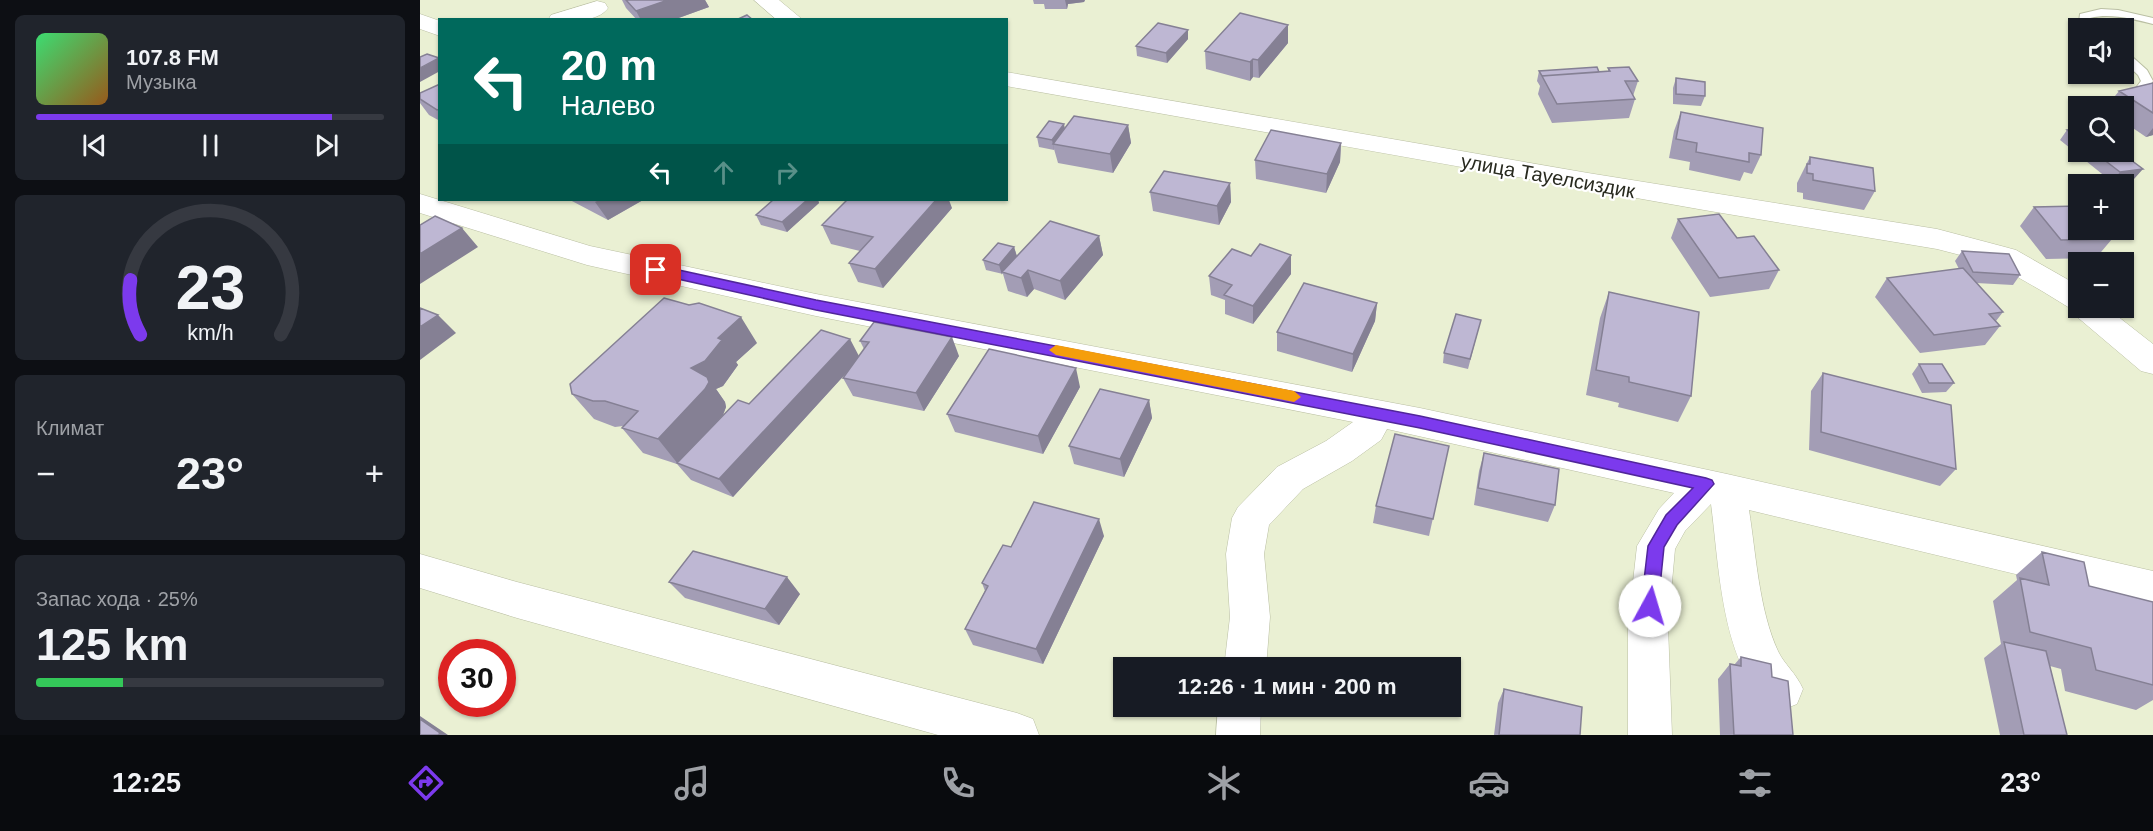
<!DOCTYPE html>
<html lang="ru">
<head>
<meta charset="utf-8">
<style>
  body { margin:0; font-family:Helvetica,sans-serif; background:#20242c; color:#f1f3f6; height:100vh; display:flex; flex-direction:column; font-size:22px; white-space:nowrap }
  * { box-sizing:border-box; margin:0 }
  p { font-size:20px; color:#9ea1a6 }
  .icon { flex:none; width:33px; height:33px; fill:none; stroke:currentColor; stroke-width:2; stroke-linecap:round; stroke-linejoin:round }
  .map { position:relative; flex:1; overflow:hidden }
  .panel { display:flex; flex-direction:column; gap:15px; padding:15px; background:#0d0f14; width:420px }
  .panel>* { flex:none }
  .guide { position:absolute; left:18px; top:18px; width:570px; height:183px; border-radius:0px; box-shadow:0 2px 4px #0004; background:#00695c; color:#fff; overflow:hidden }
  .tools { position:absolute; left:1648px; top:18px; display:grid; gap:12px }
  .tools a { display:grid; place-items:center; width:66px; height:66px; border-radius:0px; background:#171b24; box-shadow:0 2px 4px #0004; font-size:30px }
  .speed { position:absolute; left:18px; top:639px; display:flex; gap:12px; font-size:30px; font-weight:700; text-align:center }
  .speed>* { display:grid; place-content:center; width:78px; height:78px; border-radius:50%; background:#171b24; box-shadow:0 2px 4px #0004; line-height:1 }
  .speed .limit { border:9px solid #d22; background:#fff; color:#111 }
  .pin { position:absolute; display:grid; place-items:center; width:51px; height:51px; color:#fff; margin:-26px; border-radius:12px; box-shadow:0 3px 9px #0006 }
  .me { position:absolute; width:66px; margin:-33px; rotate:6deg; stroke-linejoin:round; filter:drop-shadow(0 0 4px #0008) }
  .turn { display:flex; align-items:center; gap:21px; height:126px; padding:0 24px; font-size:27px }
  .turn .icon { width:78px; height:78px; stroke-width:2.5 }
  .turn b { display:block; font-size:42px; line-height:51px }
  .lanes { display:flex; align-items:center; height:57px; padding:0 24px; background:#0003; justify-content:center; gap:30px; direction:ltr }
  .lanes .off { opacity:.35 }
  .big { font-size:45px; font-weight:800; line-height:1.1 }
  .panel .card { flex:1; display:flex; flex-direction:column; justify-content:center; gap:9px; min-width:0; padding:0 21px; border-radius:9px; background:#20242c }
  .panel .dial { align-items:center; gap:0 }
  .dial svg { height:156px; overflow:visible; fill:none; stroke:#363941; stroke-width:7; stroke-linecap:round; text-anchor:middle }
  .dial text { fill:#f1f3f6; stroke:none }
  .song { display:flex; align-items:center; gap:18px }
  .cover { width:72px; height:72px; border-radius:9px; background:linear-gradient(135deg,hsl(140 70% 55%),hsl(30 70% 35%)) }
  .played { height:6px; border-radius:3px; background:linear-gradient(90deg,#7c3aed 85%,#363941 85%) }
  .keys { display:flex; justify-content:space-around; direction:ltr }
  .heat { display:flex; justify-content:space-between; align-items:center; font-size:33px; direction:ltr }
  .charge { height:9px; border-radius:4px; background:linear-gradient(90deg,#34c759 25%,#363941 0) }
  .trip { position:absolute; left:693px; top:657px; width:348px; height:60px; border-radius:0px; background:#171b24; box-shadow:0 2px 4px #0004; font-weight:800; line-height:60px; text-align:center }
  .tab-bar { display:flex; height:96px; justify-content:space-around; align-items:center; background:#090b0e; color:#9ea1a6 }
  .tab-bar .icon { width:42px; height:42px }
  .tab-bar .current { color:#7c3aed }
  .tab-bar b { font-size:27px; color:#f1f3f6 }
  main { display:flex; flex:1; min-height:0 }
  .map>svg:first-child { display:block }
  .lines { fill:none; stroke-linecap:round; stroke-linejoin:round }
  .service-casing { stroke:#babfa3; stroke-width:2 }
  .minor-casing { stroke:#babfa3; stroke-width:1 }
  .service { fill:#fff; fill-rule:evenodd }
  .minor { fill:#fff; fill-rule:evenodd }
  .wall { fill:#a39db5 }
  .shaded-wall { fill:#858094 }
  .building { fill:#beb7d3; stroke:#858094; stroke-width:1.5 }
  .route { fill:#7c3aed; stroke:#51269a; stroke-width:1.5 }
  .slow { fill:#f59e0b }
  .labels { text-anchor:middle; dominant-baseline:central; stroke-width:4.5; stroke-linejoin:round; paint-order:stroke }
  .street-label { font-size:20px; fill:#282a1f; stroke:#fff }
</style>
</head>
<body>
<main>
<section class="panel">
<div class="card">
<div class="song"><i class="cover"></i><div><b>107.8 FM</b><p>Музыка</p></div></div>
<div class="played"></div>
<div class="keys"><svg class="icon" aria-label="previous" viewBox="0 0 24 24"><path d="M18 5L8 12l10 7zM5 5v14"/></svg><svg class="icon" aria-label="pause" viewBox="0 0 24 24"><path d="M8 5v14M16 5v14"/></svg><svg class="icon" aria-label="next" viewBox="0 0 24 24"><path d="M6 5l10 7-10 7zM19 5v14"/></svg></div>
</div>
<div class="card dial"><svg viewBox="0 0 100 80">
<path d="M14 69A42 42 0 1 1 86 69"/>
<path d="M14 69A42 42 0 0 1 9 41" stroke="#7c3aed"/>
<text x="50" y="56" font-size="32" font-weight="700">23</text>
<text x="50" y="72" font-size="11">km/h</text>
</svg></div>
<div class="card"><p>Климат</p>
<div class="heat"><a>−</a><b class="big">23°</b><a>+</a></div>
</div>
<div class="card"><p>Запас хода · 25%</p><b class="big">125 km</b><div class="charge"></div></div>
</section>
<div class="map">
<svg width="1733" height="735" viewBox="0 0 1733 735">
  <rect width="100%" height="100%" fill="#eaf0d3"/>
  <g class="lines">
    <defs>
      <path id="service" d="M1681,9L1698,10L1733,18V24C1712,19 1691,13 1670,18L1675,28H1664L1659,22L1660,14Z
        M1704,52L1708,53L1727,70L1733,81L1725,92L1721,93L1715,89L1721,81L1718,75L1704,62Z"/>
      <path id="minor" d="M334,0H359L383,20H357Z
        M177,1L185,3L188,8C177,24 145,20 128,20L131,15Z
        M0,14L20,21V36L0,29Z
        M586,72L1168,173L1517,229L1585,247L1596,250L1659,286V308H1687L1733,344V374L1721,371L1656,316L1653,310L1622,291L1575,264L1517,249L1284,210L586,86Z
        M0,194L170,246L396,294L1000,408L1307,474L1733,571V607L1329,510C1336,554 1339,610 1358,651C1364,664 1376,673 1383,689L1377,704L1362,710C1357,708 1350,706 1346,702C1301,658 1299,564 1291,504L1265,531L1255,549L1248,626L1252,735H1208V626L1217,546L1239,509L1254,493L967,429L961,440L932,461L883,489L849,525L844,554L850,617L846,668H804L810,617L806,554L812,518L818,507L857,467L906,441L933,422L396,316L167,265L0,213Z
        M0,554L97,582L597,713L613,719L619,735H518L97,618L0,588Z
        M798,706H841L840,735H796Z"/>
    </defs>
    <use href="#service" class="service-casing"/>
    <use href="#minor" class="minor-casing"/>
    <use href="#service" class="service"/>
    <use href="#minor" class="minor"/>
  </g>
  <path class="wall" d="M202,0H285L289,7L253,20H217L206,8Z
    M613,0H665L664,2L648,4L647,9H625L624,4H614Z
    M868,25V43L839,78L833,77L830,81L786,69L785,51Z
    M768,30V39L747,63L717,56L716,46Z
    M1188,68L1218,81L1213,96L1215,99L1209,118L1132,123L1118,94L1120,86L1117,81L1119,71L1179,72L1188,71Z
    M1256,78L1285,96L1281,106L1253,104V88Z
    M1733,83V135L1726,137L1704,122V106H1687L1699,91Z
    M20,84V121L9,115L0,103V93Z
    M1261,112L1341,155L1332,174L1324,172L1320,181L1269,170L1270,162L1249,158L1254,131Z
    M708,125L711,143L693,173L638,163L634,149V150L619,147L617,137L644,129Z
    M1659,128V152H1700L1714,179L1692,182L1640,140L1647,130Z
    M921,143L920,162L906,193L836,179L835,160Z
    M1390,157L1455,191L1444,210L1383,199V193L1377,192V183Z
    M810,183L811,202L799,225L733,211L730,192Z
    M150,200H223L188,220Z
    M353,200H398L399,203L367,232L341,225L336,215Z
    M1614,207L1692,239L1676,258L1626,259L1600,226Z
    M532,208L463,288L438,282L429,263L440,251L411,244L402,225Z
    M1258,219L1317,238L1359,270L1349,289L1290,297L1251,238Z
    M679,236L683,255L645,300L614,289L607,297L588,291L583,274L566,270L563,260L594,247L597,256Z
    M1542,251L1600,275L1593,285L1556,283L1583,312L1576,321L1580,326L1565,345L1500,353L1455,297L1467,278L1539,269L1535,261Z
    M871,274L833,324L805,314V300L791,295L789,276Z
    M1189,292L1271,396L1258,422L1198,407L1199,403L1166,395L1180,318Z
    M957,303L955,321L932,372L857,351V332Z
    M1061,320L1048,369L1023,363L1024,353Z
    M440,341L539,356L504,411L433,396L423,378L428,371L313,497L271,480L257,464L223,453L202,428L203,426L195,427L174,419L152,394L337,343L316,362L318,365L303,386L296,389L305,402L306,407L303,415L439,356L444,349Z
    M1499,364L1534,383L1526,392L1502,393L1492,374Z
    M1403,373L1536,469L1520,486L1389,450L1391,391Z
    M660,387L623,454L535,432L527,414Z
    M729,400L732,418L704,477L654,464L649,446Z
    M1029,446L1009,536L953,523L956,506Z
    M1064,453L1135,505L1128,522L1054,505L1059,471Z
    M684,536L623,664L553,645L545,629L565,591L562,583L591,547Z
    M1622,552L1669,586L1733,602V700L1716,710L1645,691L1641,669L1630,666L1647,735H1580L1564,658L1581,644L1573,601L1597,580L1596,575Z
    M249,582L380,594L359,625L265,598Z
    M1321,657L1352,677L1373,735H1300L1298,679L1310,664L1314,665Z
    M1084,689L1160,735H1074L1078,703Z"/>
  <path class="shaded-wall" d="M248,0H285L289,7L253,20H221L216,11Z
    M645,0H665L664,2L648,4L647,9Z
    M868,25V43L839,78L838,60Z
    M768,30V39L747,63L746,53Z
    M19,58L20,71L0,82V68Z
    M833,59V77L830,81V62Z
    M644,124L646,134L633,144L634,149V150L632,140Z
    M708,125L711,143L693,173L690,154Z
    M1733,128V135L1726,137Z
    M921,143L920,162L906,193L907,174Z
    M1723,169L1714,179L1692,182L1700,172Z
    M810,183L811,202L799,225L797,206Z
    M179,200H223L188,220L175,202Z
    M387,200H398L399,203L367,232L362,222Z
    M516,200H529L532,208L463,288L455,269Z
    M42,228L58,247L0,284V254Z
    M679,236L683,255L645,300L640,281Z
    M594,247L597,257L582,272V275L579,265Z
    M871,255V274L833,324V306Z
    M608,270L614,289L607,297L601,278Z
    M957,303L955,321L932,372L933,354Z
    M18,315L36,333L0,360V327Z
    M321,317L337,343L316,362L318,365L303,386L296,389L305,402L306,407L303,415L258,464L238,439L271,368L298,338Z
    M532,337L539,356L504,411L496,393Z
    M430,339L440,358L313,497L299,479Z
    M656,368L660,387L623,454L618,436Z
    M729,400L732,418L704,477L700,459Z
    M679,519L684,536L623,664L616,649Z
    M367,577L380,594L359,625L345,609Z
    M0,716L28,735H18L0,719Z"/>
  <path class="building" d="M206,0H248L216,11Z
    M820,13L868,25L838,60L833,59L830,62L785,51Z
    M327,15L333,20H316Z
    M738,23L768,30L746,53L716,46Z
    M7,54L19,58L0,68V57Z
    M1177,67L1179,72L1122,76L1119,71Z
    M1209,67L1218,81H1205L1215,99L1137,104L1122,76L1190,71L1188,68Z
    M1256,78L1285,82V96L1256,94Z
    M1733,83V113L1699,91Z
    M20,84V109L17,110L0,99V93Z
    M1261,112L1343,128L1341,155L1329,153V162L1276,152L1277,143L1256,139Z
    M654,116L708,125L690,154L633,144Z
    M629,121L644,124L632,140L617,137Z
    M1659,128V140L1647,130Z
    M851,130L921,143L907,174L835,160Z
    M1674,152H1700L1723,169L1700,172Z
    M1390,157L1453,168L1455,191L1393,180V174L1387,173V164H1390Z
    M744,171L810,183L797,206L730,192Z
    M353,200H387L362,222L336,215Z
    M427,200H516L455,269L429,263L453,237L402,225Z
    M1659,206V230H1683L1692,239L1641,240L1614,207Z
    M1299,214L1317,238L1334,236L1359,270L1299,278L1258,219Z
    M15,216L42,228L0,254V225Z
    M630,221L679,236L640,281L608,270L601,278L582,272Z
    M578,243L594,247L579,265L563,260Z
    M840,244L871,255L833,306L804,295L812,285L789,276L812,249L831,256Z
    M1542,251L1589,254L1600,275L1553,272Z
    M1543,268L1583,312L1569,314L1580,326L1514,335L1467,278Z
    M884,283L957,303L933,354L857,332Z
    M1189,292L1279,312L1271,396L1209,382V377L1176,370Z
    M244,298L269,305L279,303L321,317L298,338L302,340L285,361L271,368L287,377L289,382L285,389L238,439L202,428L218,411L185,401H173L152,394L150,384Z
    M0,308L18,315L0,327Z
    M1036,314L1061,320L1050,359L1024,353Z
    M454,322L532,337L496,393L423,378L449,342L440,341Z
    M401,330L430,339L299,479L257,463L318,400L329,404Z
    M569,349L656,368L618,436L527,414Z
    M1499,364H1522L1534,383H1509Z
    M1403,373L1531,405L1536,469L1401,432Z
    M680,389L729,400L700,459L649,446Z
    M975,434L1029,446L1013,519L956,506Z
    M1064,453L1139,469L1135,505L1058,488Z
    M614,502L679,519L616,649L545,629L568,586L562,583L583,545L591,547Z
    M273,551L367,577L345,609L249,582Z
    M1622,552L1664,562L1669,586L1733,602V685L1676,670L1671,648L1610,632L1600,578L1629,585Z
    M1584,642L1626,651L1647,735H1604Z
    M1321,657L1351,664L1352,677L1368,681L1373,735H1314L1310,664L1321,666Z
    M1084,689L1162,707L1160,735H1079Z
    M0,719L20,733L18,735H0Z"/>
  <path class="route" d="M236,265L396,300L1000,416L1286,478L1292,480L1294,484L1257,525L1244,547L1238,606L1236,611L1230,613L1224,611L1221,606L1228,546L1246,515L1273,488L1000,428L396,310L231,273L230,270Z"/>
  <path class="slow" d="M636,345L874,391L881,397L874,402L636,355L629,350Z"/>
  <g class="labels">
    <g class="street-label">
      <text transform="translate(1128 176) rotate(10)">улица Тауелсиздик</text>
    </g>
  </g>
</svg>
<div class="tools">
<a><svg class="icon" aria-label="sound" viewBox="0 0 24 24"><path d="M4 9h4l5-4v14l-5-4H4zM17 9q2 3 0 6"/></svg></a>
<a><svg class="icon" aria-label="search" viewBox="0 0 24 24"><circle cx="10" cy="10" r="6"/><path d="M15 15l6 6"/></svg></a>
<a>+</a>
<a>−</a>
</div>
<div class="speed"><div class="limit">30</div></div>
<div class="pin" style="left:236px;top:270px;background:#d93025"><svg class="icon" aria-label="arrive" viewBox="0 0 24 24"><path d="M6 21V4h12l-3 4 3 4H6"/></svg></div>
<svg class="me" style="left:1230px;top:606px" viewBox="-20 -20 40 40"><circle r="19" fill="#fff"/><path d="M0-13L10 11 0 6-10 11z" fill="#7c3aed"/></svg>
<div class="trip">12:26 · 1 мин · 200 m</div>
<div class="guide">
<div class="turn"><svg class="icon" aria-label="left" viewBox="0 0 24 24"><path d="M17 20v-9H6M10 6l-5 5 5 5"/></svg><div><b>20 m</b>Налево</div></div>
<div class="lanes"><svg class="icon" aria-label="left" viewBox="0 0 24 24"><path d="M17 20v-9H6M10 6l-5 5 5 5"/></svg><svg class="icon off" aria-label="ahead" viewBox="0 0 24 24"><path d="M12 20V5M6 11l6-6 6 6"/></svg><svg class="icon off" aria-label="right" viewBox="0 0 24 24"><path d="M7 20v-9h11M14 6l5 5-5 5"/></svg></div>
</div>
</div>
</main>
<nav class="tab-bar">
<b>12:25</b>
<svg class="icon current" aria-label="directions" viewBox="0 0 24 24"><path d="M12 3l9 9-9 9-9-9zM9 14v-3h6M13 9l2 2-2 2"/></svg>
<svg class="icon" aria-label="music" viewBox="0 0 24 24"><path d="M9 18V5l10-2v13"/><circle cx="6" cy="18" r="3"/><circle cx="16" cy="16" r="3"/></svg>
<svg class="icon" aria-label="phone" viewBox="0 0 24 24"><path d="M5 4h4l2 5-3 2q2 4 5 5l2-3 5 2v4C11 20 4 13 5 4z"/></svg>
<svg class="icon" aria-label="climate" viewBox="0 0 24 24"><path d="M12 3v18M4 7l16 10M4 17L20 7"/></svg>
<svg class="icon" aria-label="car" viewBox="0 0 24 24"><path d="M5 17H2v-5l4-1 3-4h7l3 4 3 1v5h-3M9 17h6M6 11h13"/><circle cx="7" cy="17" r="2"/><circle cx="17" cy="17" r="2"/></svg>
<svg class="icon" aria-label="filters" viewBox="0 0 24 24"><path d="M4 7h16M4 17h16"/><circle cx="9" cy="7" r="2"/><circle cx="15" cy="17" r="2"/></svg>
<b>23°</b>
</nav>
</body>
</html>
